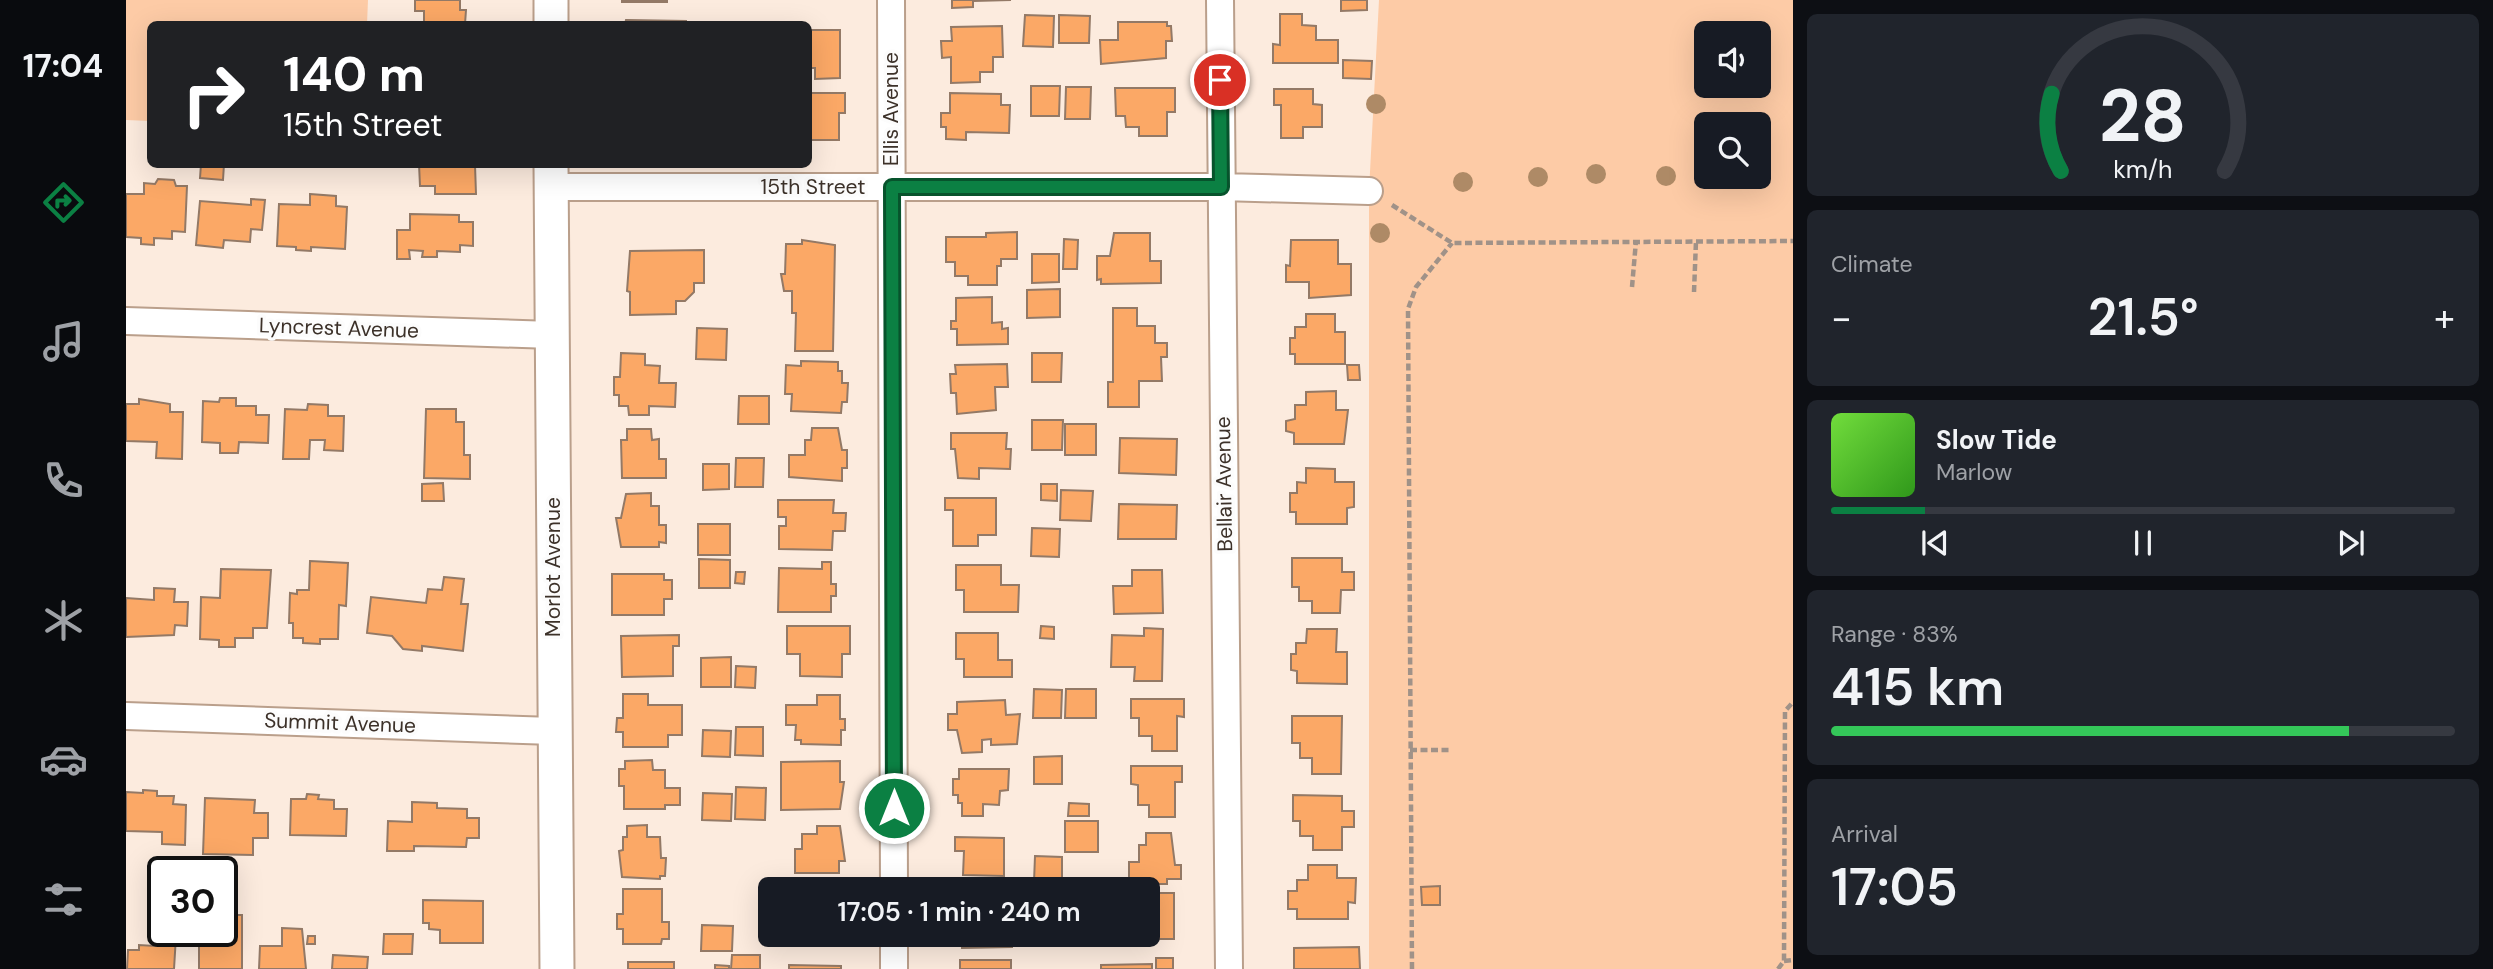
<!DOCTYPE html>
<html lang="en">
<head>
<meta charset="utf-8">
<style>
  body { margin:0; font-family:"DM Sans",sans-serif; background:#20242c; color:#f1f3f6; height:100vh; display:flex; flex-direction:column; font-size:26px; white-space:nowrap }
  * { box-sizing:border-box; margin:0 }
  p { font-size:23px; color:#9ea1a6 }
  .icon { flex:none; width:38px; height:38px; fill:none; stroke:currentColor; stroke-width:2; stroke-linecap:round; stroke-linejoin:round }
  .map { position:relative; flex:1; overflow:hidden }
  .details { display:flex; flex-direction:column; gap:14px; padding:14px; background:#0d0f14; width:700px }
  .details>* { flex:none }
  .guide { position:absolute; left:21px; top:21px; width:665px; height:147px; border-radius:10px; box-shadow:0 7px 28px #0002; background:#202124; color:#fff; overflow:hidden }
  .tools { position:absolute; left:1568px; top:21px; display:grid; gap:14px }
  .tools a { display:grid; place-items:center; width:77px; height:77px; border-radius:10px; background:#171b24; box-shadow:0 7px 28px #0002; font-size:35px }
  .speed { position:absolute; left:21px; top:856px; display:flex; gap:14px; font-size:35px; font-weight:700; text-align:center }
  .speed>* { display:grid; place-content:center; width:91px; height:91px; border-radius:50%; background:#171b24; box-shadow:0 7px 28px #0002; line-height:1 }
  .speed .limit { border:4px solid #111; border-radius:10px; background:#fff; color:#111 }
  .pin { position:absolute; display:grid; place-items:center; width:60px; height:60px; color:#fff; margin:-30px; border:4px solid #fff; border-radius:50%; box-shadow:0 2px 7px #0007 }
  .me { position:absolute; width:77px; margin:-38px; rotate:0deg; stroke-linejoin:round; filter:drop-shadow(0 0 5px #0008) }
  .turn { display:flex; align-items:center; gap:24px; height:147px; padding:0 21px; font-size:32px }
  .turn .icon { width:91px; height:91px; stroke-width:2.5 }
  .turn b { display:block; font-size:49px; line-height:60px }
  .big { font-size:52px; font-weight:600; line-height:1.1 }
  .details .tile { flex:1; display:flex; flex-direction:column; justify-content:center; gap:10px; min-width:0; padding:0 24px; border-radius:10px; background:#20242c }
  .details .dial { align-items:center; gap:0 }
  .dial svg { height:182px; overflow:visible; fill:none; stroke:#363941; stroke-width:7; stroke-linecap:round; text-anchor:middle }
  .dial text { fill:#f1f3f6; stroke:none }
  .song { display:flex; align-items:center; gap:21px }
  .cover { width:84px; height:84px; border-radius:10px; background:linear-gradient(135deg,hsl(100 70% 55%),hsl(110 70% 35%)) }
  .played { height:7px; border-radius:4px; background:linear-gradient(90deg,#0b8043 15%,#363941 15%) }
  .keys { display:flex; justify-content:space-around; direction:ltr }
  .heat { display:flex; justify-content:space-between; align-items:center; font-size:38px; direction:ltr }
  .charge { height:10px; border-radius:5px; background:linear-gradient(90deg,#34c759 83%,#363941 0) }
  .trip { position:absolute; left:632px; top:877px; width:402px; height:70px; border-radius:10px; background:#171b24; box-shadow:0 7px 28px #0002; font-weight:600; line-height:70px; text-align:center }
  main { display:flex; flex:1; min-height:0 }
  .menu { display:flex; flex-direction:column; width:126px; justify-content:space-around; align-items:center; background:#090b0e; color:#9ea1a6 }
  .menu .icon { width:49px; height:49px }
  .menu .current { color:#0b8043 }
  .menu b { font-size:32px; color:#f1f3f6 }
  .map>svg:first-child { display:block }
  .green { fill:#fdcba6; fill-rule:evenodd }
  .building { fill:#fba866; stroke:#937966; stroke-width:2 }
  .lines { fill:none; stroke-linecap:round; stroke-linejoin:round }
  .minor-casing { stroke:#ba9f8b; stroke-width:30 }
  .tertiary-casing { stroke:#ba9f8b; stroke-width:37 }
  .path { stroke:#a09288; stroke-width:4.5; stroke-dasharray:7 3.5; stroke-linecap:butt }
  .minor { stroke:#fff; stroke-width:26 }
  .tertiary { stroke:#fff; stroke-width:33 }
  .tree { fill:#ae8a66 }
  .route-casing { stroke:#07532c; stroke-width:18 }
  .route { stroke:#0b8043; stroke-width:12 }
  .labels { text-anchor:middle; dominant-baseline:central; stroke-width:7; stroke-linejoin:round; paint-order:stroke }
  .street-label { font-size:21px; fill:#3c3129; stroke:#fcfcfc }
</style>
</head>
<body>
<main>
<nav class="menu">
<b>17:04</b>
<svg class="icon current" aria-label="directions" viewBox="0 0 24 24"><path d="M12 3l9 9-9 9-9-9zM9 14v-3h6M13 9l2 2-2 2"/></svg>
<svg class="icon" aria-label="music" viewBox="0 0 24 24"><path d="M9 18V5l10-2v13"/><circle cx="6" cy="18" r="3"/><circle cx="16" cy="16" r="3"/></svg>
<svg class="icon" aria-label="phone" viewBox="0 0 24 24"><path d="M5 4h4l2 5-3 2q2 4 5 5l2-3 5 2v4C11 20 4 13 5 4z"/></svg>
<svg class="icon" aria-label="climate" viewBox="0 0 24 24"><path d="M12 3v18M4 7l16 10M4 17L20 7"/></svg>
<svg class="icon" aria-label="car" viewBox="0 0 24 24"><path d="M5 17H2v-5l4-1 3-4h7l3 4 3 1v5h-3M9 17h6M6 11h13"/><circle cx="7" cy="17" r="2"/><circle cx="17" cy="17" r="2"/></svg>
<svg class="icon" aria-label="filters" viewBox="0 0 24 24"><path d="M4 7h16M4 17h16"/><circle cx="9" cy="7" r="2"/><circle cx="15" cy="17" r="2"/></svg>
</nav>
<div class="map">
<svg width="1667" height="969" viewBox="0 0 1667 969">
  <rect width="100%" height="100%" fill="#fcebde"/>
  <path class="green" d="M0,0H242L241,24H24V121L0,120Z
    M1253,0H1667V969H1243V191ZM1580,33H1633V86H1580ZM1580,124H1633V177H1580Z"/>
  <path class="building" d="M289,0H334V10H340L339,24H298V11H289Z
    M496,0H541V2H496Z
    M826,0H885L847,1V7L826,8Z
    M1215,0H1241V10L1215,11Z
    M1154,14H1176V25L1190,26V40H1212V63H1147V44L1154,45Z
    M899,15L928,16L927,47L897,46Z
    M933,15L964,16L963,43H933Z
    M500,20L560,21V24H499Z
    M992,22H1041V26H1045L1046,41H1040V58L975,64L974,40H992Z
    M876,26L877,57H867V72H854V82L825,83V57L816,58L815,41H826L825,27Z
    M682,30H714V78L689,79V68H682Z
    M1217,60L1246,61L1245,79L1217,78Z
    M905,86H934L933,116H905Z
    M940,87H965L964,119H939Z
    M989,88H1049V112H1041V136H1013V127H1000L999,116H990Z
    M1148,89H1187V104L1196,105V127H1177V138H1155V105H1148Z
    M682,93H719V113H713V140H682Z
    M824,93L875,94V105H884L883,133L840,132V140L820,139V127H815V113H824Z
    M75,164H98L97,180L74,178Z
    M293,164L349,165L350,194H309V186H294Z
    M32,179L48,180L50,186H61L59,232L46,231V239L28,238V245L15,244V238L0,237V194H18V183L29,184Z
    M184,194L210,196V206L221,207L219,249L185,247V251L170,250V247L151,246L153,204L184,205Z
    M125,199L139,200L136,230L125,229L124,242L98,240L97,248L70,245L74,201L125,205Z
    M284,214L333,215V222H347V246L334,245V252L311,251V257H296L297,251L283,250L284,259H271V230H284Z
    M891,232V259H875V266H871V285H842V276H829V262H820V237H860V233Z
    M988,233H1024V261H1035V283L975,284V279L971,280V256H984Z
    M938,239L952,240L951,269H937Z
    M676,240L709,245L707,351H669L670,313H666V291H658L655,274H659L660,244H676Z
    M1165,240H1212V264H1225V295L1183,298V282H1160V265L1164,266Z
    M578,250V283H568V292L559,301H550V314L504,315V292L501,291L504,251Z
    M906,254H933V282L906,283Z
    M934,289V317L901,318V290Z
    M866,297V323L876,322V329L882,328V344L831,345V329H825V321H830V298Z
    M987,308H1011V326H1029V343H1041V357H1035L1036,381H1013V407H982V382H987Z
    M1180,314H1209V332H1219V364H1169V354H1164V338H1169V327H1180Z
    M571,328L601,329L600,360L570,359Z
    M495,353L519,354V365L534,366L533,383H550L549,407L523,406V415H503L502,406H493V395H488V377H494Z
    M906,353H936L935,382H906Z
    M675,361L712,362V371H716V383H722L721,402H716L715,413L665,411L666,394H659L660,365L675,366Z
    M881,364L882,387H869L870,410L831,414L830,393H825L824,374H830L829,365Z
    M1221,365H1233L1234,380H1222Z
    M1210,391V410H1222L1218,444H1168V433L1160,431V421L1169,419V405H1180V392Z
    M613,396H643V424H612Z
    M94,398H110V406H130V415H143L142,443L113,442L112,453H94V443L76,442L77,401L93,402Z
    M13,399L44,404V412H57L56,459L30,458L31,442L0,441V404H13Z
    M182,404L202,405V416H218L217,451L198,450L199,440H184L183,459H157L159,409L181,410Z
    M300,409H330V422H338V455H344V479L298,478Z
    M906,420H937L936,450H906Z
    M939,424H970V455H939Z
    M686,428H712L716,450H721V468H716V481L663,477V455H679V440H685Z
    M501,429H525L526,440L533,439V459H540V478H496L495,440H501Z
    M825,433H881L880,449H885L884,469L853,468V479L832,478L829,449H825Z
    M994,438L1051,439L1050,475L993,473Z
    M610,458H638L637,487H609Z
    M577,464H603V489L577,490Z
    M1180,468L1209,469V482H1228V507L1221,508V524H1170V512H1164V493H1171V482L1180,483Z
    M317,483L318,501H296V484Z
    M915,484H931V501L915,500Z
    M935,490L967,491L965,521L934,520Z
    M525,493V506H533V525H540V543L533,542V547H495L490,518H495L500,494Z
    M819,498H870V535H852V546H827V510H819Z
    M652,500H708L707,513H720L719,531H707L706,550L653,549V526H660V517H652Z
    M993,504L1051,505L1050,539H992Z
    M572,524H604V555H572Z
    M906,528L934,529L933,557L905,556Z
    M1166,558H1216V572H1228V590H1215L1214,613H1186V601H1173V587H1166Z
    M573,559L604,560V588H573Z
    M184,561L222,563L220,606L213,605L212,639H194V644L177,643V638H167V623H163L164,593L171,594V590H183Z
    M696,562H705V584H710V596H705V612H652L653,568L696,569Z
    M830,565H875V585H893L892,612H838V590H830Z
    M95,569L145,570L141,628H127V638H109V647H93V640L74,639L75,597L94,598Z
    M1006,570H1036L1037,613L988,614L987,586H1006Z
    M610,572H619L618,584L609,583Z
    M486,574H538V580H546V599H538V615H486Z
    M318,577L338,579L335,604H342L337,651L296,646V651L277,649L266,636L241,633L245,597L300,603L302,589L316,590Z
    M28,588L49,589L48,602H62L61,626L49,625L48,635L0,637V598L28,600Z
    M661,626H724V654H716V677L674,676V654H661Z
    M915,626L928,627V639L914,638Z
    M1018,628L1037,629L1036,681H1008L1009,667H985L986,635L1018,636Z
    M1181,629H1211L1210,652H1221V684L1171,683V671L1165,670V654H1170V643H1180Z
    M830,633H872V660H886V677H838V659H830Z
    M553,635V646H547V676L496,677L495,636Z
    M605,657V687H575V658Z
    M610,666L630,667L629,688L609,687Z
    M908,689L936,690L935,718H907Z
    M940,689H970V718H939Z
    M497,694H522V705H556V735H542V747H497V732H490L491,718H497Z
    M691,695H714V719H719V730H715V745L675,744V740H669L670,725H660V705H691Z
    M1005,699H1058V717L1051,716V751H1026V736H1013V718H1005Z
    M879,700L880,715L894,714L891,744L865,745V739L856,740V752L836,753L831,730H822V714H831V702Z
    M1166,716H1216L1215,774H1186V758H1174V743H1166Z
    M610,727H637V756L609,755Z
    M577,730L605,731L604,757L576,756Z
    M936,756V784H908V757Z
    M526,760L527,770H539V788H554V805H539V809H498V786H493V769H499V761Z
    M714,761V782H718L714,809L655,810V762Z
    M1005,766H1056V782H1049V817H1023V805H1012V785L1005,784Z
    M833,769H883L882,790L874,791L873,805L857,804V816H836V803H832V795H827V779H833Z
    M610,787L640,788L639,820L609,819Z
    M17,790L31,791V796H48L47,804L60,805L59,845L36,844V832L0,831V792L17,793Z
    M577,793L606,794L605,821L576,820Z
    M181,794L193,795L192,799L208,800V809H221L220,836L164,835L165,799H180Z
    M1167,795L1216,796V811H1228V827H1216V850H1187V836H1174V821H1167Z
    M79,798L129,800L128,813H142V838H127V855L77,854Z
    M286,802L311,803V808L341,809V818H353V838H341L340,847L288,846V851H261L262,821L286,822Z
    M943,803L963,804V816H942Z
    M939,821H972V852H939Z
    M521,825V837H534L535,858H540L539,876H534V879L496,877L493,851L497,850V837H501V826Z
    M691,826H714L719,861H713V873H669V849H676V834H691Z
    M1020,833H1045L1049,865H1055V879H1041V884H1015V880H1003V862H1013V845H1020Z
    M829,837L878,838V876L837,875L838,851H829Z
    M909,856L936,857V883L908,882Z
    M1182,865H1211V878H1230L1229,903L1222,902V919H1171V909H1162V891H1171V880H1182Z
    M1314,886V905H1296L1295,887Z
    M497,889H536V922H543V939H536L535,944H497V929H491V914H497Z
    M1022,893H1048V939H1012V934H1022Z
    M297,900L357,901V943H314V930L303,929V923H297Z
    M96,915H116V969H73V931H96Z
    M576,925L607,926L606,951H575Z
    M156,928L176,929L180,969H133L134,946H156Z
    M258,934H287L286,954H257Z
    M671,934H713V940L671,939Z
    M832,934H886V947L836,948V936Z
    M29,935L50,936L48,969H1L2,950H13V945L29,946Z
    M182,936H189V944H181Z
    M1233,947L1234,969H1168V948Z
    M207,955L242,957L241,969H206Z
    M606,955H634V969H605Z
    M1030,958H1047V969H1030Z
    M834,960H885V969H834Z
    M502,962H548V969H502Z
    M1026,964V969H975V965Z
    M589,965L603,966V969H589Z
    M663,965L715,966V969H663Z"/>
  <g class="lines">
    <defs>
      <path id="minor" d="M765,0L768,889
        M1094,0L1103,969
        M425,187H1095L1243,191
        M0,321L426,335
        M0,716L427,731
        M768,934V969"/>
      <path id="tertiary" d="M425,0V24
        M425,164L431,969"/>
    </defs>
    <use href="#minor" class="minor-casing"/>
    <use href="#tertiary" class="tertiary-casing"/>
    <path class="path" d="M1266,205L1326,243L1667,241
      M1506,287L1510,241
      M1568,292L1570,241
      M1284,750H1323
      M1658,961L1667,960
      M1286,969L1282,309L1290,287L1326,243
      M1652,969L1658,961L1659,711L1667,702"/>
    <use href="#minor" class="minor"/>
    <use href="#tertiary" class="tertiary"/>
  </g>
  <g class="tree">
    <circle cx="1250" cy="104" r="10"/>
    <circle cx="1470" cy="174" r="10"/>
    <circle cx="1540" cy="176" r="10"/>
    <circle cx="1412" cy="177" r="10"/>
    <circle cx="1337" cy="182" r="10"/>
    <circle cx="1254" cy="233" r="10"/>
  </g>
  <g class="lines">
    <defs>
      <path id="route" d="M768,808L766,187H1095L1094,80"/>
    </defs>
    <use href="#route" class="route-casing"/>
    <use href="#route" class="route"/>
  </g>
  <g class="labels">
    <g class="street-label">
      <text transform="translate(765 109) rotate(-90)">Ellis Avenue</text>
      <text x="687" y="187">15th Street</text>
      <text transform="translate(213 328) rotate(2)">Lyncrest Avenue</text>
      <text transform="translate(1098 484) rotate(-91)">Bellair Avenue</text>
      <text transform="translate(427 567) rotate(-90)">Morlot Avenue</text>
      <text transform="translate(214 723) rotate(2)">Summit Avenue</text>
    </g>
  </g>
</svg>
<div class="tools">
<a><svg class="icon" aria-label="sound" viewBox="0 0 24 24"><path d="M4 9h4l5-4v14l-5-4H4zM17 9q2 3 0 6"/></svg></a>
<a><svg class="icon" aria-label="search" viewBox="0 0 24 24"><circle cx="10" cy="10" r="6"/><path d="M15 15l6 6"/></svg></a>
</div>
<div class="speed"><div class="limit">30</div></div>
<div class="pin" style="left:1094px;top:80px;background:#d93025"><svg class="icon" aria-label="arrive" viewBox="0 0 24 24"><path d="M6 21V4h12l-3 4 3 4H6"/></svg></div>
<svg class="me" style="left:768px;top:808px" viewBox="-20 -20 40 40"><circle r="17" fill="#0b8043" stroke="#fff" stroke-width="3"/><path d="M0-11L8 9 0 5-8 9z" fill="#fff"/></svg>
<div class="trip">17:05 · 1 min · 240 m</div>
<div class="guide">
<div class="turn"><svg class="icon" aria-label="right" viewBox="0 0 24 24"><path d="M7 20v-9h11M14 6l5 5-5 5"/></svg><div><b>140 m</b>15th Street</div></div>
</div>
</div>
<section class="details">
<div class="tile dial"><svg viewBox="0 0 100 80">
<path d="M14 69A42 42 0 1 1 86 69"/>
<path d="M14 69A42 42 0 0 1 10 35" stroke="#0b8043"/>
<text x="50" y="56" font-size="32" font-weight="700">28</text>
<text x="50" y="72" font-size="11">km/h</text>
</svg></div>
<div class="tile"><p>Climate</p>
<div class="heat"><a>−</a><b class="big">21.5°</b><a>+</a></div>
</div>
<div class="tile">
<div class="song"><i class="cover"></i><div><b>Slow Tide</b><p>Marlow</p></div></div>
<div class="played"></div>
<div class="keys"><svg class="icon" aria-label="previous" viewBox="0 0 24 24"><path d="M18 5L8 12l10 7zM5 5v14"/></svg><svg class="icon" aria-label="pause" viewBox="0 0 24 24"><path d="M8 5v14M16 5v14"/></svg><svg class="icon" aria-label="next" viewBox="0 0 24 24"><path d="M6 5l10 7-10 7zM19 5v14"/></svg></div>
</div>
<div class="tile"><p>Range · 83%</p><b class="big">415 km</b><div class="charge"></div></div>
<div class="tile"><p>Arrival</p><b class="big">17:05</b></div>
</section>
</main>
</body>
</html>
